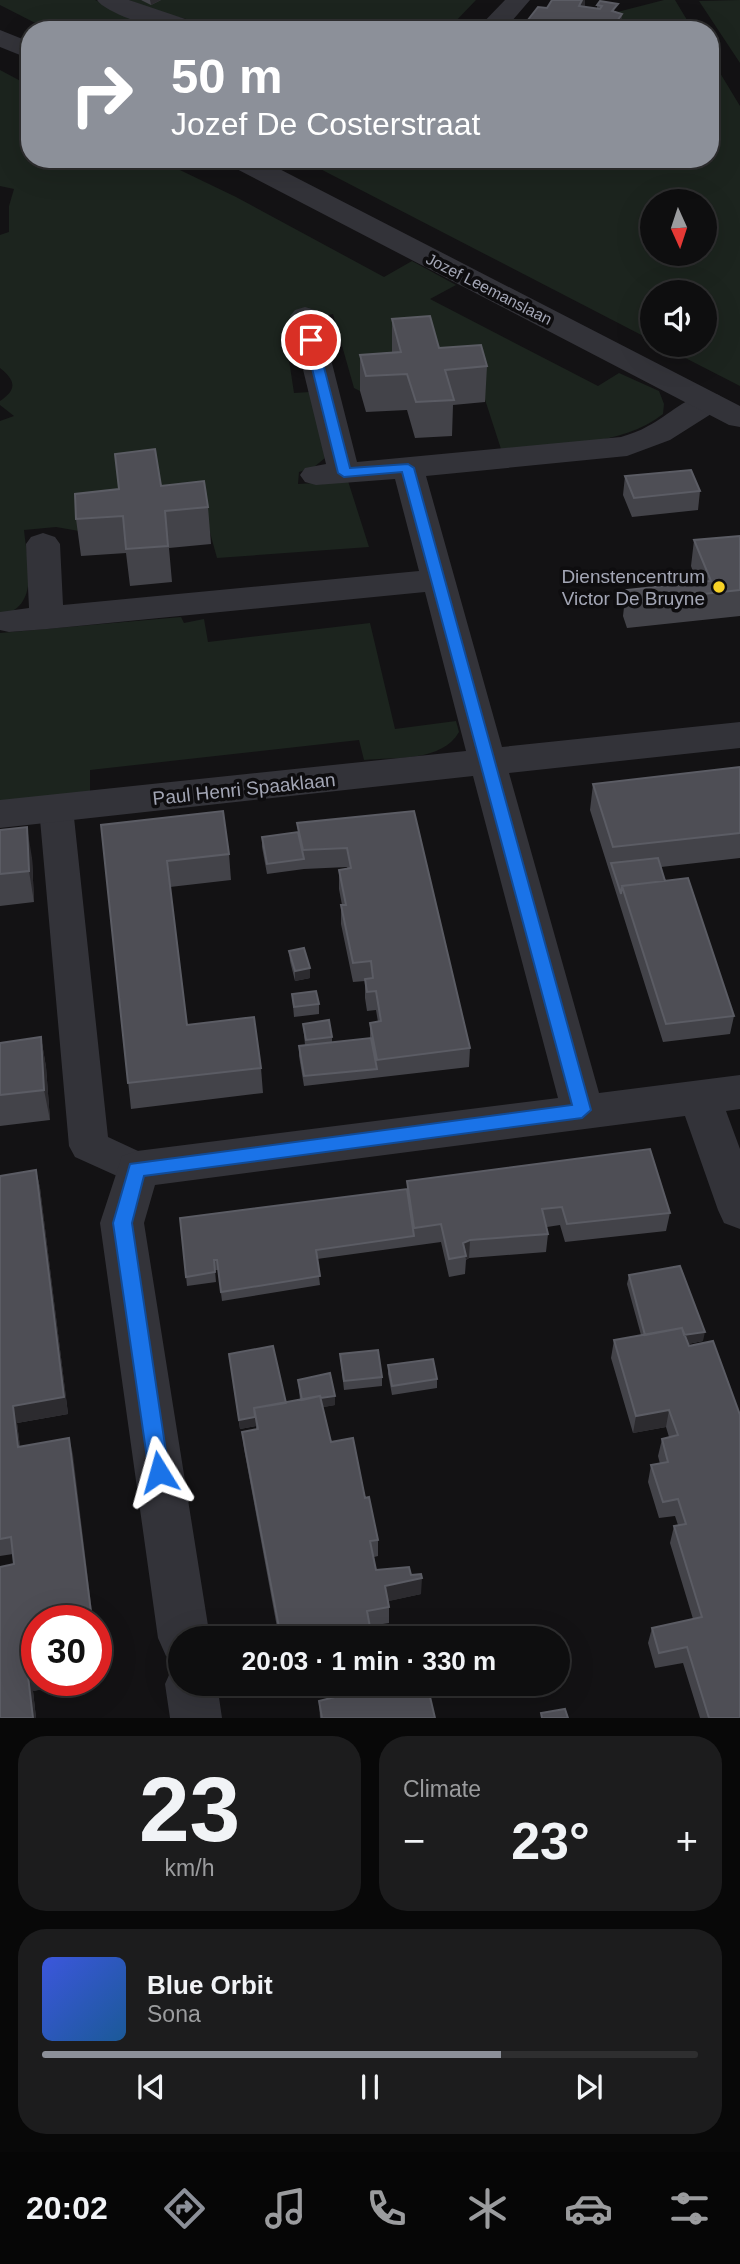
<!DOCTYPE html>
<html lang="en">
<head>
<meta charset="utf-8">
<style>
  body { margin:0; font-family:Arial,sans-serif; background:#1c1c1d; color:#f1f3f6; height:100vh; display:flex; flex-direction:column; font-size:26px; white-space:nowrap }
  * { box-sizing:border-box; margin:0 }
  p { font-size:23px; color:#9b9c9e }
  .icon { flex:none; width:38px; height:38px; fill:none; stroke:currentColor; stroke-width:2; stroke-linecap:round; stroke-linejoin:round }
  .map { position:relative; height:1718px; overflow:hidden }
  .side { display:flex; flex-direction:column; gap:18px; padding:18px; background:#080808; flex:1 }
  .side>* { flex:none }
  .banner { position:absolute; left:21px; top:21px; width:698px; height:147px; border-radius:28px; box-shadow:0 7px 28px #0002,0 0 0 2px #2e2e2f; background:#8c9099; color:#fff; overflow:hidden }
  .needle { width:46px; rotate:177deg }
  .controls { position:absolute; left:640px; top:189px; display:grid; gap:14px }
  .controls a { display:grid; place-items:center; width:77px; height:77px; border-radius:50%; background:#0e0e0f; box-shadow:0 7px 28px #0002,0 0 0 2px #2e2e2f; font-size:35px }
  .speed { position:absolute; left:21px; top:1605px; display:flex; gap:14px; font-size:35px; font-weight:700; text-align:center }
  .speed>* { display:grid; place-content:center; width:91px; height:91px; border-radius:50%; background:#0e0e0f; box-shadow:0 7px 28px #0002,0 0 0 2px #2e2e2f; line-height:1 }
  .speed .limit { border:10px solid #d22; background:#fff; color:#111 }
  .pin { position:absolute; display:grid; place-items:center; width:60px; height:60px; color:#fff; margin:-30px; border:4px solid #fff; border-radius:50%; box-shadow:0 2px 7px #0007 }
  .me { position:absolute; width:77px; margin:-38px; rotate:352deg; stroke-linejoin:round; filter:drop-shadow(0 0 5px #0008) }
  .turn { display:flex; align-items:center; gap:24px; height:147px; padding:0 35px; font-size:32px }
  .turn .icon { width:91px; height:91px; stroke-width:2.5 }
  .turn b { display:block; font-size:49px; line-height:60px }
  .big { font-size:52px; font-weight:600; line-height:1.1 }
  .side .widget { flex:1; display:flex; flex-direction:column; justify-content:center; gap:10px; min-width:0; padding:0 24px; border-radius:28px; background:#1c1c1d }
  .side .dial { align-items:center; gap:0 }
  .dial b { font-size:91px; line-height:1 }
  .song { display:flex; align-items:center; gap:21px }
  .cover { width:84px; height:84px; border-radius:10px; background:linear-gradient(135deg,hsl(230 70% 55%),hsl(210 70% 35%)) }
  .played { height:7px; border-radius:4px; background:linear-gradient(90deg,#8c9099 70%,#2e2e2f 70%) }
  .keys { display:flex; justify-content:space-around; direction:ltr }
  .heat { display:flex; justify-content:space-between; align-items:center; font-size:38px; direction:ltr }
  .side .tiles { flex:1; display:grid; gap:18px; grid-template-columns:1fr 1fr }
  .widget:last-child { grid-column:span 2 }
  .trip { position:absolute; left:168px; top:1626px; width:402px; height:70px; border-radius:35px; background:#0e0e0f; box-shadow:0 7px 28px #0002,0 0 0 2px #2e2e2f; font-weight:600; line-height:70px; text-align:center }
  .dock { display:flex; height:112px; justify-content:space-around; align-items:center; background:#060606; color:#9b9c9e }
  .dock .icon { width:49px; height:49px }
  .dock .active { color:#8c9099 }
  .dock b { font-size:32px; color:#f1f3f6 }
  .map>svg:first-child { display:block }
  .green { fill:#1c241e; fill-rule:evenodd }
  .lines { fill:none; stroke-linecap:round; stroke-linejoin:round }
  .pedestrian { fill:#333339; fill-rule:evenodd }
  .minor { fill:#333339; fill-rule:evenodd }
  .tertiary { fill:#333339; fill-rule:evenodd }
  .wall { fill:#434349 }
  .shaded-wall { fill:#2c2b2f }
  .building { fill:#4e4e55; stroke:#5b5c64; stroke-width:2 }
  .route { fill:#1a73e8; stroke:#114b97; stroke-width:2 }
  .poi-dot { fill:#f8d226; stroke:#0e0d0f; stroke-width:2.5 }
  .labels { text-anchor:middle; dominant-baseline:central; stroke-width:7; stroke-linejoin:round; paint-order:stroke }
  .far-street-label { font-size:16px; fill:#a3a6b5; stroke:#0e0d0f }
  .poi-label { font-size:19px; fill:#a3a6b5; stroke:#0e0d0f; text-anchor:end }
  .street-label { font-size:19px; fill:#a3a6b5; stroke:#0e0d0f }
</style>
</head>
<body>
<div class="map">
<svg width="740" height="1718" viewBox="0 0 740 1718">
  <rect width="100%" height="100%" fill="#131214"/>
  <path class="green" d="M0,0H95L173,30H49L0,5Z
    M129,0H476L453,24L429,30C330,30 223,42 129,0Z
    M664,0H675L693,30H547Z
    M740,0V63L699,1Z
    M711,58L740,106V386L660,345H705V292H653V341L301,159H710ZM653,201H705V254H653Z
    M0,70L30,86V159H157L236,197L384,277L412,261L456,285L430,299L598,386L619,373L659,391L664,404L663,414C619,448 554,444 501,449L479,381L360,391L354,388L333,314L284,327L294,393L310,392L325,458L314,467L299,472L298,484L348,481L369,547L217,558L206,518L79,531L56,527L24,530C27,562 41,607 0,616V421L14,416L0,405V401C18,389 15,380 0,368V235L9,232V206L14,189L0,186Z
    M181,617L184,623L204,619L208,642L370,623L395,729L456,721L459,732C442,762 395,757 364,760L359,740L90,770V791L0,806V633Z"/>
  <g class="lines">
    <path class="pedestrian" d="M56,796L68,799L73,808L108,1137L151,1157L157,1169L151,1181L137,1185L75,1157L69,1146L39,808L44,799Z"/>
    <path class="minor" d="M97,0H129L203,25L206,30C194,30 180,32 167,30C151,27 106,13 97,0Z
      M505,0H530L504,30H476Z
      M305,307L315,310L320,316L357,462L621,437C630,434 640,431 648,426C671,415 692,389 719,395L723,402L719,409L670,440L627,456L426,476L502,747L740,722V748L509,773L599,1093L740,1075V1109L726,1111L740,1149V1229L724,1223L718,1210L685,1116L155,1185L144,1223L210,1638H180V1662L166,1656L158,1638L100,1223L122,1156L137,1151L558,1098L473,776L0,828V800L466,751L425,592L47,629L9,632L0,630V612L29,608L26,544L31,537L43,533L55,537L60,544L63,605L419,571L395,479L316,485L305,482L300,475L305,468L326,464L290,316L295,310Z
      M180,1663V1684H217L222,1718H170L165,1684L173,1666Z"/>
    <path class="tertiary" d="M0,30L30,42V59L0,47Z
      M226,159H260L740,406V427L729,425L229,165Z"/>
  </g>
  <path class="wall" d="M141,0H161L151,5Z
    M552,0H585V7L597,8V5L600,1L617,13L622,14L620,30H523L524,25L547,8Z
    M392,319L439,348L487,366L485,402L453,405L452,436L415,438L407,410L366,412L360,391V355L392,352Z
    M625,476L700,491L698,510L632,517L623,495Z
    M161,486L208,507L211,544L169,548L172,582L130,586L126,553L81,556L76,519L119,489Z
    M740,536V616L627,628L623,616L626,590L697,583L691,566L694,540Z
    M740,767V858L661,867L665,881L734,1016L730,1034L663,1042L590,810L593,784Z
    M414,811L470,1048L469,1067L304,1086L299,1056V1046L305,1045L303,1024L332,1037V1042L370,1038V1023L378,1022L376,1010L367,1011L365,998V981L353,982L341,924V905H342L339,889V870L348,869L347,867L304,869L267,874L262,847V837L298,832L297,823Z
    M101,825L229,854L231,880L170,887L187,1025L261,1068L263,1093L131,1109Z
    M0,830L32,858L34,902L0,906Z
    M289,951L310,978L295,981L290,961Z
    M292,994L319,1004V1014L294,1017Z
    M41,1037L46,1067L50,1120L0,1126V1043Z
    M36,1170L40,1188L68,1414L17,1423L20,1447L73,1454L37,1680H89L33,1691L36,1718H0L14,1564L13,1554L0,1556V1176Z
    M407,1181L670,1213L666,1231L565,1242L560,1225L547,1227L548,1234L546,1252L469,1258L466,1260L465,1274L449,1277L441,1242L317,1259L320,1285L222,1301L218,1270H215L216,1282L187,1286L180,1218L407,1189Z
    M629,1275L703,1341L688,1344L740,1718H700L683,1663L655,1668L648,1643L652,1628L693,1619L670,1543L674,1526L678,1525L675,1516L659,1518L648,1482L651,1465L660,1464L658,1456L662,1439L669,1437L666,1427L633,1433L611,1358L614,1340L641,1335L627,1284Z
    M229,1354L286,1403L300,1400L298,1380L335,1396V1405L323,1407L331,1442L365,1498L378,1540V1556L374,1557L376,1570L411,1575L421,1594L388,1601L389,1607V1623L370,1626L372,1638H279L244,1449L242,1432L256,1430V1426L240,1429Z
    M340,1354L382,1377V1386L344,1390Z
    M388,1365L437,1379V1388L392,1395L388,1374Z
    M350,1684H427L435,1718H320L319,1701L352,1693Z"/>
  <path class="shaded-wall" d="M150,0H161L151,5Z
    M582,0H585V9L579,6Z
    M622,14L620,30H615V24Z
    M27,827L32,858L34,902L29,871Z
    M310,968V978L295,981V971Z
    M41,1037L46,1067L50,1120L44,1090Z
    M36,1170L40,1188L68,1414L17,1423L22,1464L18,1447L13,1406Z
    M470,1240L469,1258L466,1260L463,1243Z
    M705,1332L703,1341L645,1352L647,1342Z
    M335,1396V1405L302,1411V1402Z
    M669,1410L666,1427L633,1433L636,1416Z
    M255,1417L256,1426L240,1429L239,1420Z
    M69,1438L73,1454L93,1620H92Z
    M422,1578L421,1594L385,1602V1586Z
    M96,1643L100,1678L96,1679Z
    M37,1674V1680H89L33,1691L36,1718H33L28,1676Z"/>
  <path class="building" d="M552,0H582L579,6L600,9L602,6L597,5L600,1L618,4L612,11L622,14L615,24L620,25L617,30H550L524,25L538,7L547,8Z
    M430,316L439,348L481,345L487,366L445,370L454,400L416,402L407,374L366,376L360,355L401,352L392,319Z
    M155,449L161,486L204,481L208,507L165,511L168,546L126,549L123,516L76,519L75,494L119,489L115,454Z
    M691,470L700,491L634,498L625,476Z
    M740,536V590L630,602L626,590L711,581L694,540Z
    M740,767V833L613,847L593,784Z
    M223,811L229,854L167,861L187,1025L254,1017L261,1068L128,1083L101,825Z
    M414,811L470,1048L377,1060L370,1023L381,1021L376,991L367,992L365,979L373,978L371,961L353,963L341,905H346L339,870L351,868L347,848L303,850L297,823Z
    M27,827L29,871L0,874V830Z
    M298,832L304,859L267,864L262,837Z
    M658,858L665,881L622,886L621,894L611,863Z
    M688,878L734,1016L666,1024L622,886Z
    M304,948L310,968L295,971L289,951Z
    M316,991L319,1004L294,1007L292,994Z
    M329,1020L332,1037L306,1040L303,1024Z
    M41,1037L44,1090L0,1095V1043Z
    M371,1038L377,1069L304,1076L299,1046Z
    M650,1149L670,1213L567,1224L562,1207L542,1209L548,1234L470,1240L463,1243L466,1256L449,1259L441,1224L414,1228L407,1181Z
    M36,1170L64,1397L13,1406L18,1447L69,1438L92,1620H37V1674L28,1676L33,1718H0V1567L14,1564L11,1537L0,1539V1176Z
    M407,1189L414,1236L316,1250L320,1276L221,1292L217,1260H214L215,1272L186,1277L180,1218Z
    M680,1266L705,1332L684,1335L682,1328L645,1335L629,1275Z
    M682,1328L689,1346L713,1341L740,1415V1718H709L687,1647L659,1653L652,1628L702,1617L674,1526L686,1524L678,1499L663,1502L651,1465L668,1462L662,1439L678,1435L669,1410L636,1416L614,1340Z
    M273,1346L286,1403L254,1408L255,1417L239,1420L229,1354Z
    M378,1350L382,1377L344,1381L340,1354Z
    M433,1359L437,1379L392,1386L388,1365Z
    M330,1373L335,1396L321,1398L320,1396L302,1400L298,1380Z
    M320,1396L331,1442L353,1438L365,1498L369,1497L378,1540L370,1541L376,1570L409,1567L411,1575L421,1574L422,1578L385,1586L389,1607L367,1611L372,1638H281L242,1432L258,1429L254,1408Z
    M415,1631L417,1638H378Z
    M353,1684H427L435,1718H322L319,1701L355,1692Z
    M565,1709L568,1718H542L541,1713Z"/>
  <path class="route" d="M311,336L317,340L350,468L408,464L414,468L591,1110L582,1118L144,1176L132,1223L169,1472L166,1479L159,1481L152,1479L149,1472L113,1223L130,1164L572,1105L402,472L344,477L338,473L305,340Z"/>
  <circle class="poi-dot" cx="719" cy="587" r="7"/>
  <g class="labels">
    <g class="far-street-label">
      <text transform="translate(489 289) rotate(27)">Jozef Leemanslaan</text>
    </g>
    <g class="poi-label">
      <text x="705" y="576">Dienstencentrum<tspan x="705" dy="22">Victor De Bruyne</tspan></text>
    </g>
    <g class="street-label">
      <text transform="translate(244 789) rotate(-6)">Paul Henri Spaaklaan</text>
    </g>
  </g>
</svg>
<div class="controls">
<a><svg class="needle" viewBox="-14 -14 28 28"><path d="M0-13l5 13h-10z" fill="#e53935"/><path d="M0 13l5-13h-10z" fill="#9b9c9e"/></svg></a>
<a><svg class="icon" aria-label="sound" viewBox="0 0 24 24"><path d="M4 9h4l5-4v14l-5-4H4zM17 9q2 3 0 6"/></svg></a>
</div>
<div class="speed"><div class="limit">30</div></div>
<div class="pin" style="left:311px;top:340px;background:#d93025"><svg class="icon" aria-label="arrive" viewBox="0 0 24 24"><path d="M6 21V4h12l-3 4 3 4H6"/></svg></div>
<svg class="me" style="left:159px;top:1472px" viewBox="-20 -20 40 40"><path d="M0-17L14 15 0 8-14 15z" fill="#1a73e8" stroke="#fff" stroke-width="4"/></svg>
<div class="trip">20:03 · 1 min · 330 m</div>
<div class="banner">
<div class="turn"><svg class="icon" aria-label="right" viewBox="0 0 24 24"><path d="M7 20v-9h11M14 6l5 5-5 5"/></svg><div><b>50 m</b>Jozef De Costerstraat</div></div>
</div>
</div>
<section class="side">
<div class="tiles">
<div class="widget dial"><b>23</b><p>km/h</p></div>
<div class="widget"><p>Climate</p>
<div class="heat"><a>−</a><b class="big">23°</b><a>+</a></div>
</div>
<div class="widget">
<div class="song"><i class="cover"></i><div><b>Blue Orbit</b><p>Sona</p></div></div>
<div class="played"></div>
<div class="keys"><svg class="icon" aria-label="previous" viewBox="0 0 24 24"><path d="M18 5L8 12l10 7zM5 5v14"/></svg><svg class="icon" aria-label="pause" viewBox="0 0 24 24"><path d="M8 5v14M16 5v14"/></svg><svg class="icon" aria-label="next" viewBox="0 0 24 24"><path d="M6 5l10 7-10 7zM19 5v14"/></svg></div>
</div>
</div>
</section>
<nav class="dock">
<b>20:02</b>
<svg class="icon active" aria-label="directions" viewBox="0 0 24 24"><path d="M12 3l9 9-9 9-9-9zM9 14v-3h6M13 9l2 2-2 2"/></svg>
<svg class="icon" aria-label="music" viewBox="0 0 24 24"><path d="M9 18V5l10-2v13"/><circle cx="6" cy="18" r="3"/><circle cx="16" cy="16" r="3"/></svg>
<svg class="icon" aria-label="phone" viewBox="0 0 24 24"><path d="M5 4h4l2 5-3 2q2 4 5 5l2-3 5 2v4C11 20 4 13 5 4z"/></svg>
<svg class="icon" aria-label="climate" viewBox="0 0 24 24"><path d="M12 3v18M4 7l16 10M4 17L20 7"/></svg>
<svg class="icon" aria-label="car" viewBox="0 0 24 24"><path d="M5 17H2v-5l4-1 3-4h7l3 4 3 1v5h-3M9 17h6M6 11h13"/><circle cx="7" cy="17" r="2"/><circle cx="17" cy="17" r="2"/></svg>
<svg class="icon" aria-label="filters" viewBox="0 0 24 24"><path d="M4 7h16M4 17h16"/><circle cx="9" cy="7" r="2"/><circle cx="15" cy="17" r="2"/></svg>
</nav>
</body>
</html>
